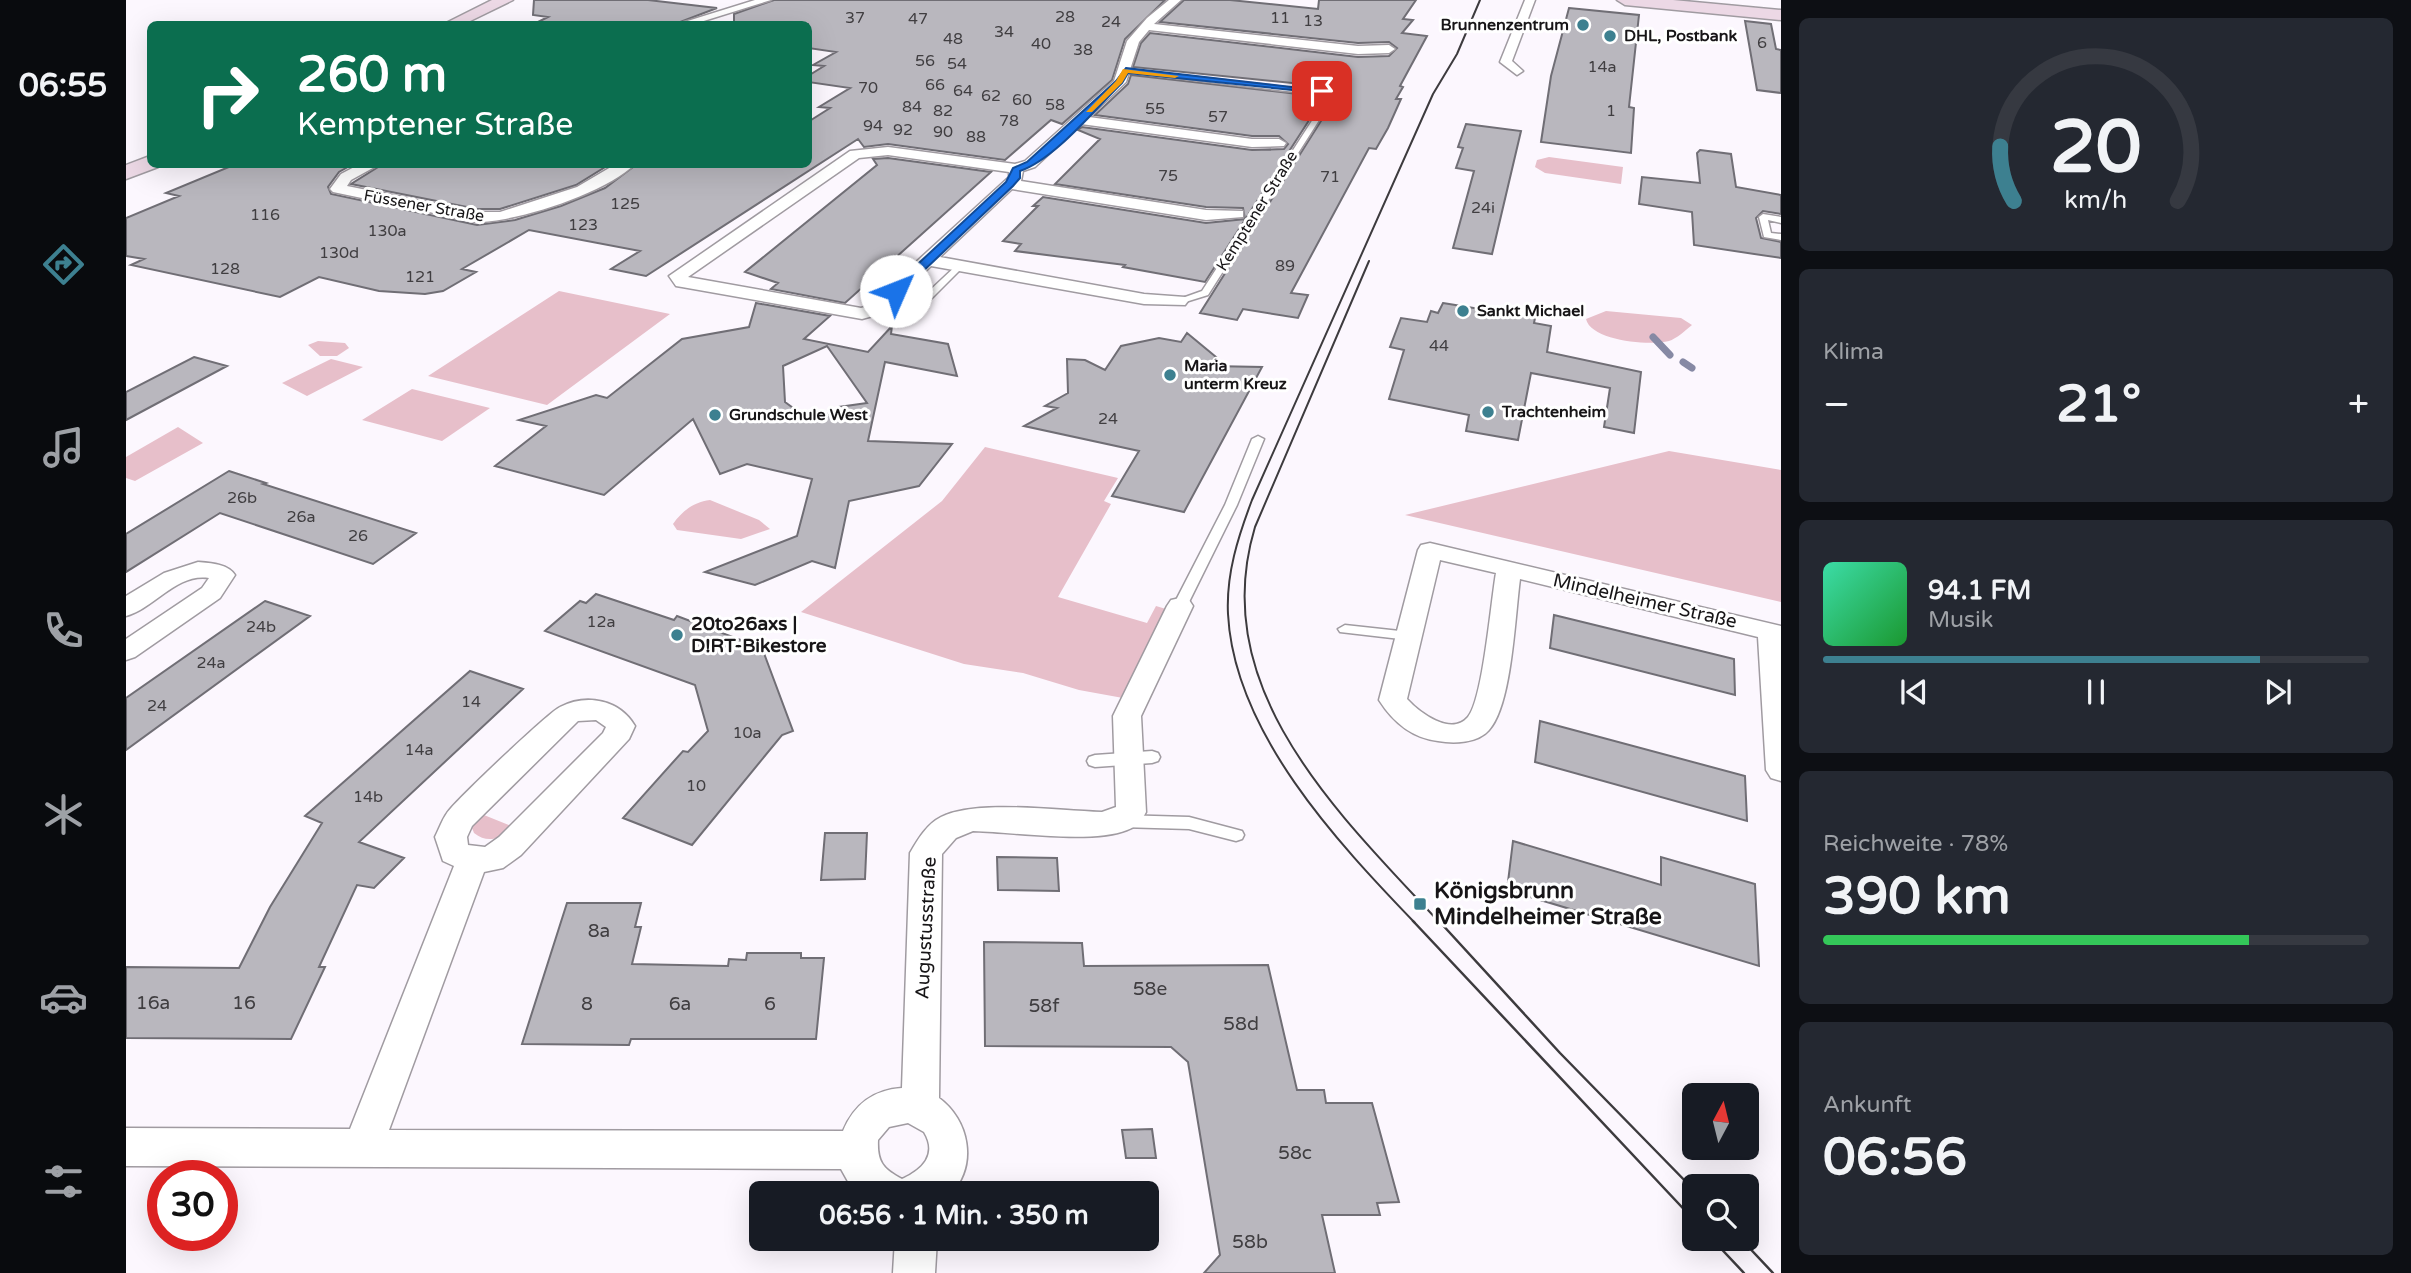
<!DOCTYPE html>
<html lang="de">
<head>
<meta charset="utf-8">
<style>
  body { margin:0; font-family:"Varela Round",sans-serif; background:#242831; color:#f1f3f6; height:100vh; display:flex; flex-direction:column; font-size:26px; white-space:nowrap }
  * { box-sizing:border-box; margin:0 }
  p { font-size:23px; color:#9ea1a6 }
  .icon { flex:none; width:38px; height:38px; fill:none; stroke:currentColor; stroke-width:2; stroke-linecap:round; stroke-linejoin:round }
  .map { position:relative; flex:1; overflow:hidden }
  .details { display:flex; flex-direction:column; gap:18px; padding:18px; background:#0d0f14; width:630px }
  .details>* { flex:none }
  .guide { position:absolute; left:21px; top:21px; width:665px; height:147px; border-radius:10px; box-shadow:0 7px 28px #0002; background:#0b6e4f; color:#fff; overflow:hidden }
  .needle { width:46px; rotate:7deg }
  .fabs { position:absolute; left:1556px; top:1083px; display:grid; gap:14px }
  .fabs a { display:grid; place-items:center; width:77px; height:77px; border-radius:10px; background:#171b24; box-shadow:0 7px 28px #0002; font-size:35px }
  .speed { position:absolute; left:21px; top:1160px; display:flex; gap:14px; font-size:35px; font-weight:700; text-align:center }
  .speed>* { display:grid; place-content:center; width:91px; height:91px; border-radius:50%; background:#171b24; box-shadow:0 7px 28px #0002; line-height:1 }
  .speed .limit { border:10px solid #d22; background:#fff; color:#111 }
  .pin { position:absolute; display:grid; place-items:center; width:60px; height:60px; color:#fff; margin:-30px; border-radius:14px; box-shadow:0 4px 10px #0006 }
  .me { position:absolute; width:77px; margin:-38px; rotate:46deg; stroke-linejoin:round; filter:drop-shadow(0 0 5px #0008) }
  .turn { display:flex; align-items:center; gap:24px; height:147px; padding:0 35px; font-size:32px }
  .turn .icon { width:91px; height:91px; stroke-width:2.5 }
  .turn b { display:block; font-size:49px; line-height:60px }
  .big { font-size:52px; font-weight:700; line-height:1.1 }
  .details .tile { flex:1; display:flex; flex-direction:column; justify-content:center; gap:10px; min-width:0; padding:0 24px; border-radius:10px; background:#242831 }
  .details .dial { align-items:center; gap:0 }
  .dial svg { height:182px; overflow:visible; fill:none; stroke:#363941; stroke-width:7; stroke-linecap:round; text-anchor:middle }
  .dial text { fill:#f1f3f6; stroke:none }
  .song { display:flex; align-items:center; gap:21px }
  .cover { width:84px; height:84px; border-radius:10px; background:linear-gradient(135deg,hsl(160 70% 55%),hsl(130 70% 35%)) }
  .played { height:7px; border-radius:4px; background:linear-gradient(90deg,#3d8090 80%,#363941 80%) }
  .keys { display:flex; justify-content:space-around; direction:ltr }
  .heat { display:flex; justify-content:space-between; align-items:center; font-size:38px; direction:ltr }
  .charge { height:10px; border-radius:5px; background:linear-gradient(90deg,#34c759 78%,#363941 0) }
  .trip { position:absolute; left:623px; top:1181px; width:410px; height:70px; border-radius:10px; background:#171b24; box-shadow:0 7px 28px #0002; font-weight:700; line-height:70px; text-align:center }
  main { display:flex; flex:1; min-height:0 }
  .tab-bar { display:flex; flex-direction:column; width:126px; justify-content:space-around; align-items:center; background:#090b0e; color:#9ea1a6 }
  .tab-bar .icon { width:49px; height:49px }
  .tab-bar .active { color:#3d8090 }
  .tab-bar b { font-size:32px; color:#f1f3f6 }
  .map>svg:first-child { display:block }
  .green { fill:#e7bfca }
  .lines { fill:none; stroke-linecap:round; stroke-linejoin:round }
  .stream { stroke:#8689a4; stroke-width:7 }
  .building { fill:#b9b7be; stroke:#706e75; stroke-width:2; fill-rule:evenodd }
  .lane-casing { stroke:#a09ba1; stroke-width:3 }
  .street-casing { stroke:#a09ba1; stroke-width:3 }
  .secondary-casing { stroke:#a09ba1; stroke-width:3 }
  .lane { fill:#fff; fill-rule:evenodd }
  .street { fill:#fff; fill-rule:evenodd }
  .secondary { fill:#ecd8e5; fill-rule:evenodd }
  .tram-far1 { stroke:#3d3b3e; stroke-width:2 }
  .tram { stroke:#3d3b3e; stroke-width:2.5 }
  .route { fill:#1a73e8; stroke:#114b97; stroke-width:2 }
  .slow { fill:#f59e0b }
  .poi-dot { fill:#3d8090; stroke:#fff; stroke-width:2.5 }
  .labels { text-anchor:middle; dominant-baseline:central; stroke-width:6; stroke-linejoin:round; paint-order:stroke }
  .number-label { font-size:16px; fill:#403e41 }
  .far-poi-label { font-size:16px; font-weight:bold; fill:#171517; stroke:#fff; text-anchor:start }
  .far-street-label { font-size:16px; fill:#171517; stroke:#fff }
  .street-label { font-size:19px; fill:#171517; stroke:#fff }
  .poi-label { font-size:19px; font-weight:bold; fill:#171517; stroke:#fff; text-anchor:start }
  .near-number-label { font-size:19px; fill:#403e41 }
  .near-poi-label { font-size:23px; font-weight:bold; fill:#171517; stroke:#fff; text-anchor:start }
</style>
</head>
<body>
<main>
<nav class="tab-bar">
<b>06:55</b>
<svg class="icon active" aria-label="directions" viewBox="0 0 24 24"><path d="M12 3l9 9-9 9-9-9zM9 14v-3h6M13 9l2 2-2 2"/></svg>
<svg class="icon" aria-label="music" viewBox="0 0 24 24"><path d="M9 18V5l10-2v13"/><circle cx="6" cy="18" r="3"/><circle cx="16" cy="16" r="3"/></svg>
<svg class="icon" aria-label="phone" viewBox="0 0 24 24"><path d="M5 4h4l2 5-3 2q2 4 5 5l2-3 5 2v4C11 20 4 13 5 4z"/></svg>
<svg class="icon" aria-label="climate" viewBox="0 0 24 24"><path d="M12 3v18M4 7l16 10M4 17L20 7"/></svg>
<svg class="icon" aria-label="car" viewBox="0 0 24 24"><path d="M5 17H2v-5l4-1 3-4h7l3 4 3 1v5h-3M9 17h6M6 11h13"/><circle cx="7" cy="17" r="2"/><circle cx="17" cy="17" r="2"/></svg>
<svg class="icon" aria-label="filters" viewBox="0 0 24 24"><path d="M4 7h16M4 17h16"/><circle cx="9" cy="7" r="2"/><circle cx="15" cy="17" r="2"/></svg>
</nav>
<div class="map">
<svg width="1655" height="1273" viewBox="0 0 1655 1273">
  <rect width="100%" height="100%" fill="#fcf7fe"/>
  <path class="green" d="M1423,157L1497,167L1495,184L1419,173L1409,167L1411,160Z
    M433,291L544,314L421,405L302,376Z
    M1480,311L1555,318L1566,325C1560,330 1550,339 1543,341C1524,346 1465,341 1460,319Z
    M192,341L219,343L223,348L211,356H194L182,345Z
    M205,359L237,367L181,396L156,383Z
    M286,389L364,408L316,441L236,420Z
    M52,427L77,443L9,481L0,478V457Z
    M859,447L992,478L978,501L985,504L932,597L1021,623L1030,606L1040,609L997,698L953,690L897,673L838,664L675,612L816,501Z
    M1543,451L1655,470V602L1279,515Z
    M584,500L633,520L644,529L615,539L551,530L547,524C556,511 568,502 584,500Z
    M353,813L390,828C376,837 363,845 348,833L346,828Z"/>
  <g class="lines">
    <path class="stream" d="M1527,337L1544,355
      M1557,362L1566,368"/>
  </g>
  <path class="building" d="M408,0H522L591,8L549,24H408L422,17L407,15Z
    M648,0H1039L999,39L986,80L936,124L925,120L879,160L762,144L738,147L732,139L520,276L485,269L514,251L403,230L336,269L350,272L317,291L299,294L253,291L193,277L154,297L5,265L18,259L0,256V218L53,196L40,193L110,164H227L213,172L202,187L205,194L351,225L389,220L435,206L479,188L511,164H682V122L704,108L693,107L724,88L682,82V76L698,66L687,65L710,52L682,48V24H608V14Z
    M1058,0H1104L1192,9L1193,0H1290L1277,19L1287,20L1276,33L1301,36L1274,86L1277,87L1270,99H1275L1262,128L1250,149L1243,148L1165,293L1182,295L1172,318L1117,309L1111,320L1074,313L1212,94L1196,86L1007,67L1015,43L1024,33L1232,57L1263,56L1271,48L1263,42L1232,43L1034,22Z
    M1443,8L1513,15L1503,107L1508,108L1505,153L1415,142L1425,76Z
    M1619,21L1645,24L1650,49L1655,50V93L1631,90Z
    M1005,75L1198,97L1079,282L997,267L999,265L889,251L895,244L877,241L912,206H907L917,197L1080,223L1119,219L1117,208L1080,207L929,184L974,139L952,130L956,127L1126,150L1158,149L1162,144L1153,136H1126L969,115L1002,84Z
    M1340,124L1395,131L1366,254L1327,248L1348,171L1330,168L1337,148L1332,147Z
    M1574,150L1605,154L1610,187L1655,195V214L1637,211L1630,218L1635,238L1655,242V258L1568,245L1566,212L1513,204L1516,177L1574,183L1571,153Z
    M762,158L865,172L719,303L645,289L652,283L619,272L751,165L747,159Z
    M257,164H484L450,185L374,209H351L225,184Z
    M630,303L704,316L678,339L742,352L766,326L765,334L822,344L831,376L759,362L742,441L826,444L793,486L723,501L709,568L686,561L629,585L579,572L671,536L686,479L621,464L594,474L567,419L478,495L369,466L420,426L393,420L470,395L481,398L556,339L623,327ZM701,346L741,403L713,407L711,414L674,413L659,402L657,366Z
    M1317,303L1409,318L1408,323L1425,326L1421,352L1515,372L1508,433L1478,427L1484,388L1405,373L1392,440L1340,431L1343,415L1263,399L1278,350L1264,347L1275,318L1301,322L1305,311L1312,313Z
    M1061,333L1090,357L1085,366L1136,367L1058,512L986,496L1013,451L898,426L931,408L919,406L942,393L941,359L959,360L979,370L995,346L1033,338L1055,342Z
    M68,357L101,366L0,420V392Z
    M103,471L140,483L137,484L290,533L247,564L94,513L0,572V534Z
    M470,594L548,620L551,616L636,648L667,731L656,735L566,845L497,818L557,751L562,752L582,731L569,685L419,631L454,601L460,603Z
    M139,601L184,616L0,750V698Z
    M1428,615L1608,659L1609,695L1424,648Z
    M344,671L397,689L233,842L278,858L248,888L231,885L193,967H199L165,1039L0,1038V967L113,968L144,907L196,823L179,816Z
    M1414,721L1619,776L1621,821L1409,762Z
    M699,833H741L739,879L695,880Z
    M1387,841L1535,885V857L1629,884L1633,966L1381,890Z
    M871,857L931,858L933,891L872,890Z
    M441,903H515L509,927H515L506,964L602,966L603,959L620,960L621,953H675V958H698L690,1039H505L503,1045L396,1044Z
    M858,942L956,943L958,966L1142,965L1171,1090H1198L1200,1103H1246L1273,1202L1251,1203L1254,1215H1196L1209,1273H1078L1094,1255L1062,1062L1045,1047L859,1046Z
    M1026,1129L1030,1158H1000L996,1130Z"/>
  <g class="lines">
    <defs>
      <path id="lane" d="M998,69L1185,90L1196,89L1209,95L1082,295L1053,304L1048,301L1076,291L1202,96L1195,93L1185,94L1000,72Z
        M1637,214L1655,217V223L1642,220L1645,233L1655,234V240L1638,237L1633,217Z
        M833,263L838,266L780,324H774V320L795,299L767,293V289L800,294Z
        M1132,436L1138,439L1111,505L1061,606L1059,609H1049L1047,606L1099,505L1126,439Z
        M1219,625L1283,632L1290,636L1283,640L1214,632L1212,629Z
        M1026,751L1032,753L1034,757L1032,761L1026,763L969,767L963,765L961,761L963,757L969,755Z
        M994,815L1063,817L1116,831L1118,835L1116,839L1110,841L1063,829L994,827L988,825L986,821L988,817Z"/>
      <path id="street" d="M629,0H645L568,24H552Z
        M1043,0H1055L1028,24L1232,46L1263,45L1269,49L1263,53L1232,54L1023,30L1013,42L1000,82L963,117L1126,139H1153L1160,143L1158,146L1126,147L955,124L909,167L897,171L895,181L1080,210L1117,211V217L1080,220L886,189L814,257L1018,294L1059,297L1062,301L1059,305L1018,304L805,266L754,314L736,319L556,287L550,286L543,276L724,151L762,147L889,164L899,161L988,81L1001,41L1021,18ZM762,155L883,172V177L742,306L735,308L562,277L733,158Z
        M1399,0H1409L1386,61L1397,71L1391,75L1374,62Z
        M234,164H254L225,180L221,186L351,212H374L451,187L490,164H509C480,193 391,222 351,222L207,192L204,189L215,174Z
        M1304,543L1655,626V781L1645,778L1640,770L1632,637L1394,579C1389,615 1386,705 1363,730C1352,743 1328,744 1312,741C1286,738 1267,722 1253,700L1292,550L1295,545ZM1314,560L1370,573C1365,601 1357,699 1342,717C1325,737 1293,712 1281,699Z
        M72,562C85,563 102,564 109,575L94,598L9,657L0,660V639L76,588L83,578C50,573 29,608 0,616V596L38,573Z
        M1054,598L1063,600L1067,606L1015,716L1020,812C1016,820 1010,827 1001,830C967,844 886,832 847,831L830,838L816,854L813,1098C843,1120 852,1164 825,1194H729L715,1169L0,1166V1128L224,1129L328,866L317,861L309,837C313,829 316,820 321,813C329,801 423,712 434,707C461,693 494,700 509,726L503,739L395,855L377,868L358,872L263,1130L717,1131C728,1105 746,1090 776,1088L784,853C792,839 801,824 815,817C850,799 935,811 976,812L990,807L987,716L1041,606L1045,600ZM470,720L480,727L477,733L373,837L359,847L342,845L341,837L346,826L452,721ZM782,1123L798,1132C812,1155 796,1170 776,1179C757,1169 751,1162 752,1140L763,1127Z
        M769,1239H811L809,1273H767Z"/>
      <path id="secondary" d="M366,0H387L338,24H318Z
        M1491,0H1547L1655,10V20L1499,5Z
        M24,156V164L32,167L0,179V165Z"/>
    </defs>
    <use href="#lane" class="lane-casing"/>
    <use href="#street" class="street-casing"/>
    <use href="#secondary" class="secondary-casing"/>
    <use href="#lane" class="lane"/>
    <use href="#street" class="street"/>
    <use href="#secondary" class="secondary"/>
    <path class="tram-far1" d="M1243,261L1129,527C1080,690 1214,815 1314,923
      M1289,923C1211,842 1108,732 1102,614C1100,574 1112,537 1126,500L1307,94L1331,54L1354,0"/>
    <path class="tram" d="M1287,921L1568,1220
      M1313,921L1434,1053L1568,1190
      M1586,1239L1618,1273
      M1615,1239L1647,1273"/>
  </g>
  <path class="route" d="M1000,68L1200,91L1196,93L1002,73L996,83C969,109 929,159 894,171V178L887,186L774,293H766V288L880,182L887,168L901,162L990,81Z"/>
  <path class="slow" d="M997,69L1053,76L1049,78L1002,73L996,83L966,112H960L990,81Z"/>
  <g class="poi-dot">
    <circle cx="1457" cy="25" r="7"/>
    <circle cx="1484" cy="36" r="7"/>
    <circle cx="1337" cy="311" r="7"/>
    <circle cx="1044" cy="375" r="7"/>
    <circle cx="1362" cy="412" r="7"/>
    <circle cx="589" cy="415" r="7"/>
    <circle cx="551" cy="635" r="7"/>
    <rect x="1287" y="897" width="14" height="14" rx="3.5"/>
  </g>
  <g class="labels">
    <g class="number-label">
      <text x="939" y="17">28</text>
      <text x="729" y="18">37</text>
      <text x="1154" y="18">11</text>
      <text x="792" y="19">47</text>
      <text x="1187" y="21">13</text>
      <text x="985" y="22">24</text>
      <text x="878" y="32">34</text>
      <text x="827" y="39">48</text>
      <text x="1636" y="43">6</text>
      <text x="915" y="44">40</text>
      <text x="957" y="50">38</text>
      <text x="799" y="61">56</text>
      <text x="831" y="64">54</text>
      <text x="1476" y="67">14a</text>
      <text x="809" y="85">66</text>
      <text x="742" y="88">70</text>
      <text x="837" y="91">64</text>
      <text x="865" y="96">62</text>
      <text x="896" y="100">60</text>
      <text x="929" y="105">58</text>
      <text x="786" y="107">84</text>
      <text x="1029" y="109">55</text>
      <text x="817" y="111">82</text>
      <text x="1485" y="111">1</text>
      <text x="1092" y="117">57</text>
      <text x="883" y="121">78</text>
      <text x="747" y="126">94</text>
      <text x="777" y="130">92</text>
      <text x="817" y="132">90</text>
      <text x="850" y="137">88</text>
      <text x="1042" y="176">75</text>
      <text x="1204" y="177">71</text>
      <text x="499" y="204">125</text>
      <text x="1357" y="208">24i</text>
      <text x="139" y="215">116</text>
      <text x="457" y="225">123</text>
      <text x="261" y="231">130a</text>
      <text x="213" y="253">130d</text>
      <text x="1159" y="266">89</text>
      <text x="99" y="269">128</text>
      <text x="294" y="277">121</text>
      <text x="1313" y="346">44</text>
      <text x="982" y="419">24</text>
      <text x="116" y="498">26b</text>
      <text x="175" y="517">26a</text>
      <text x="232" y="536">26</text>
      <text x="475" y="622">12a</text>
      <text x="135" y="627">24b</text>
      <text x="85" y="663">24a</text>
      <text x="345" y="702">14</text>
      <text x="31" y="706">24</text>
      <text x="621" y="733">10a</text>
      <text x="293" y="750">14a</text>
      <text x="570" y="786">10</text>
      <text x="242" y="797">14b</text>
    </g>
    <g class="far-poi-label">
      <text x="1443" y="25" text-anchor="end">Brunnenzentrum</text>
      <text x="1498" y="36">DHL, Postbank</text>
      <text x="1351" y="311">Sankt Michael</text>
      <text x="1058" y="366">Maria<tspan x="1058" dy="18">unterm Kreuz</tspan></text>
      <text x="1376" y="412">Trachtenheim</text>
      <text x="603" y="415">Grundschule West</text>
    </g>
    <g class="far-street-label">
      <text transform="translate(298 206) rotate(10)">Füssener Straße</text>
      <text transform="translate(1131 211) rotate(-58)">Kemptener Straße</text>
    </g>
    <g class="street-label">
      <text transform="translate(1519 601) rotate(13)">Mindelheimer Straße</text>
      <text transform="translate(800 928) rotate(-87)">Augustusstraße</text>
    </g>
    <g class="poi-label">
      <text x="565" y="624">20to26axs |<tspan x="565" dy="22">D!RT-Bikestore</tspan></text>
    </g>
    <g class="near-number-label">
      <text x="473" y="931">8a</text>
      <text x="1024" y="989">58e</text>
      <text x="27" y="1003">16a</text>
      <text x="118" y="1003">16</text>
      <text x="461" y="1004">8</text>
      <text x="554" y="1004">6a</text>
      <text x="644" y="1004">6</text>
      <text x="918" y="1006">58f</text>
      <text x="1115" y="1024">58d</text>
      <text x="1169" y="1153">58c</text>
      <text x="1124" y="1242">58b</text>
    </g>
    <g class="near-poi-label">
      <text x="1308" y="891">Königsbrunn<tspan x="1308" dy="26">Mindelheimer Straße</tspan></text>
    </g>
  </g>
</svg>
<div class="fabs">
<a><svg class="needle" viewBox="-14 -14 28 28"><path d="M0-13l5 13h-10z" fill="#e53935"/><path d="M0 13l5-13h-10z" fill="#9ea1a6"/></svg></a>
<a><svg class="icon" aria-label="search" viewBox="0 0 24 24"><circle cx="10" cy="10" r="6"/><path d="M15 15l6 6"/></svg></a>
</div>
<div class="speed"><div class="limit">30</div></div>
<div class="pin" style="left:1196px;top:91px;background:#d93025"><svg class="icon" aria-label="arrive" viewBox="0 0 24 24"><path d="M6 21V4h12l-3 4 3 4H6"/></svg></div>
<svg class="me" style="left:770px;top:291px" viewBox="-20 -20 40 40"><circle r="19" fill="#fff"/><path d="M0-13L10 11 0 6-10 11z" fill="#1a73e8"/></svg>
<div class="trip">06:56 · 1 Min. · 350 m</div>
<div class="guide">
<div class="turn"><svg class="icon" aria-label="right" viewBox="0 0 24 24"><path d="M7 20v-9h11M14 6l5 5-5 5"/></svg><div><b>260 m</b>Kemptener Straße</div></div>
</div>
</div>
<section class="details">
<div class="tile dial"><svg viewBox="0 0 100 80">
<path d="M14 69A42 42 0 1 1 86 69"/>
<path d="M14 69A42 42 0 0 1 8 45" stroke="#3d8090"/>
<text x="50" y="56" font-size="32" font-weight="700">20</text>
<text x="50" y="72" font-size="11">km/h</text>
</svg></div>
<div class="tile"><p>Klima</p>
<div class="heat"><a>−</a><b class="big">21°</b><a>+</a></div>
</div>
<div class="tile">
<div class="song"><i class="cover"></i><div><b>94.1 FM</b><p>Musik</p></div></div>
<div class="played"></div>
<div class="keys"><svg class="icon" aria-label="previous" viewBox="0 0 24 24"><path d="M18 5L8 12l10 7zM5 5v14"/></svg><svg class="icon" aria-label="pause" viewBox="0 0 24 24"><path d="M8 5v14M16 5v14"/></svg><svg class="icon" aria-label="next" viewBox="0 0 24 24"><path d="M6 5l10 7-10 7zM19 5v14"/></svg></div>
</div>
<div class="tile"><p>Reichweite · 78%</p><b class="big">390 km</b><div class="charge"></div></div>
<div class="tile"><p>Ankunft</p><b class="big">06:56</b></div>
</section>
</main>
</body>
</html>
